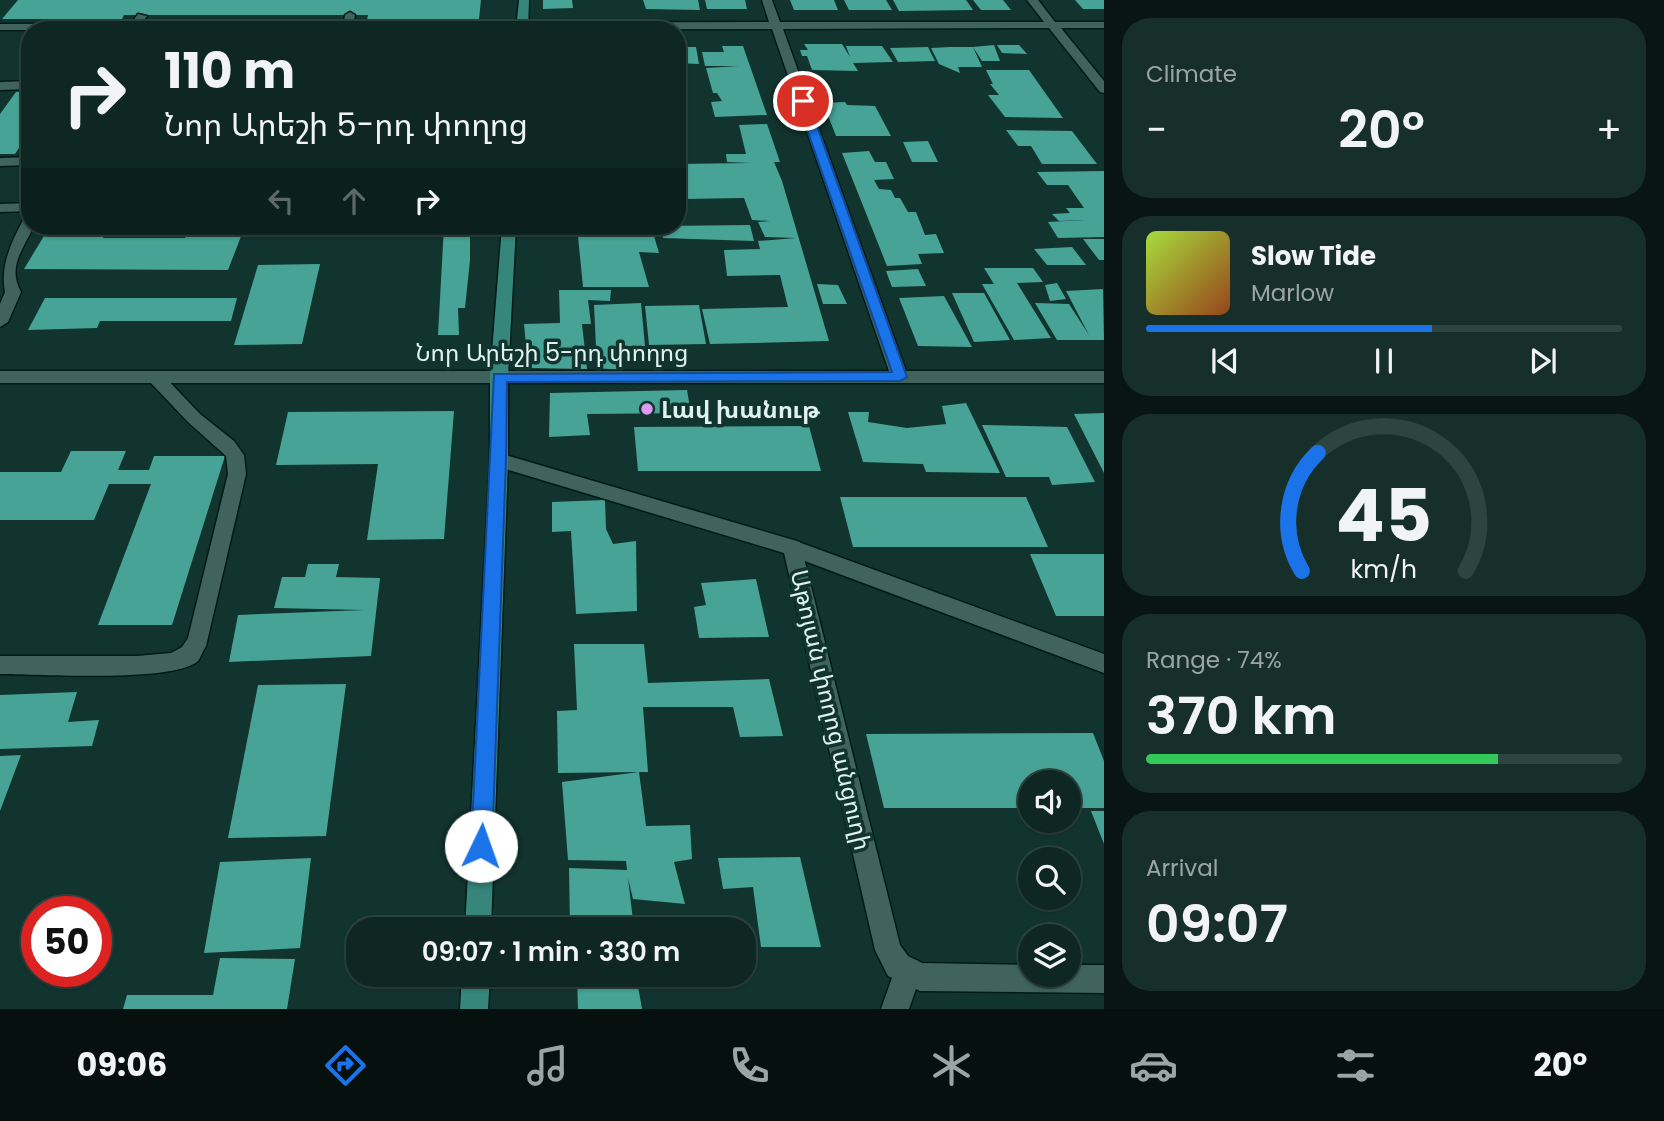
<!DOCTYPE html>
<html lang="en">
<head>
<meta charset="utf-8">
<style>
  body { margin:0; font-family:Poppins,"Noto Sans Armenian",sans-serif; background:#172f2b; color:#f1f3f6; height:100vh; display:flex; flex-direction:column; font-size:26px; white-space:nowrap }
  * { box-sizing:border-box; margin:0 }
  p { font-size:23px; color:#9ba5a6 }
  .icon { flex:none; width:38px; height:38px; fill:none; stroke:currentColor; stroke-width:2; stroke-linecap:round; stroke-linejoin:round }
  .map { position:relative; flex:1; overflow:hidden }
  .side { display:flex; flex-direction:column; gap:18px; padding:18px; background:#081513; width:560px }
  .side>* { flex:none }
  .banner { position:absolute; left:21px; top:21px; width:665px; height:214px; border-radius:28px; box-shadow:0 2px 5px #0004,0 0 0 2px #2e4441; background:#0e2723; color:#f1f3f6; overflow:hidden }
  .controls { position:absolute; left:1018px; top:770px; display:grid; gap:14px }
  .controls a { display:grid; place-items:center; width:63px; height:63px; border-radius:50%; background:#0e2723; box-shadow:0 2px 5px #0004,0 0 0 2px #2e4441; font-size:35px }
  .speed { position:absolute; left:21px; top:896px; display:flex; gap:14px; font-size:35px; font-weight:700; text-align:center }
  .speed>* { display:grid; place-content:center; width:91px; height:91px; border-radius:50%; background:#0e2723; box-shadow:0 2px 5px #0004,0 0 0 2px #2e4441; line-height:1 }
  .speed .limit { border:10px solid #d22; background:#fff; color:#111 }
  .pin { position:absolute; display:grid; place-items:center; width:60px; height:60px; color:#fff; margin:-30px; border:4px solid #fff; border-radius:50%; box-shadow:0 2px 7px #0007 }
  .me { position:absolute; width:77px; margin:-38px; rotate:3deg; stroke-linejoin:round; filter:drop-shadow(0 0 5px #0008) }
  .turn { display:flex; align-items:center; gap:24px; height:147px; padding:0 28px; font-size:32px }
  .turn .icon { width:91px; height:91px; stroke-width:2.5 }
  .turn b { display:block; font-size:49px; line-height:60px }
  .lanes { display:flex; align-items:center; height:66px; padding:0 28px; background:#0003; justify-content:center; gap:35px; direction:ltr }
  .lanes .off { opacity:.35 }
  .big { font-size:52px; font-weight:600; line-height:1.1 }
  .side .widget { flex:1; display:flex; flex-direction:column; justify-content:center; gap:10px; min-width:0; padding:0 24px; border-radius:28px; background:#172f2b }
  .side .dial { align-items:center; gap:0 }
  .dial svg { height:182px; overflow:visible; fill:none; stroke:#2e4441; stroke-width:7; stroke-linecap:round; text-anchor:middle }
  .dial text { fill:#f1f3f6; stroke:none }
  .song { display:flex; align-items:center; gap:21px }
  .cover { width:84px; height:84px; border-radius:10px; background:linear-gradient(135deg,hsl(80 70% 55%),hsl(20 70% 35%)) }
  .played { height:7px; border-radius:4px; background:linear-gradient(90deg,#1a73e8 60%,#2e4441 60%) }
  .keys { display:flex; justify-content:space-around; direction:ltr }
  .heat { display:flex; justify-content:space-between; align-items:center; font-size:38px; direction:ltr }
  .charge { height:10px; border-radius:5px; background:linear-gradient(90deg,#34c759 74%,#2e4441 0) }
  .trip { position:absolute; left:346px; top:917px; width:410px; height:70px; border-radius:28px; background:#0e2723; box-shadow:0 2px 5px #0004,0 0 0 2px #2e4441; font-weight:600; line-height:70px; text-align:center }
  .dock { display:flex; height:112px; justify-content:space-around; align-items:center; background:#06100e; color:#9ba5a6 }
  .dock .icon { width:49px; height:49px }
  .dock .active { color:#1a73e8 }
  .dock b { font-size:32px; color:#f1f3f6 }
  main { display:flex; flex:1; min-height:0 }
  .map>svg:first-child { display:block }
  .building { fill:#47a396 }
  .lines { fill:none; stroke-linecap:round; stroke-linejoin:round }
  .service-casing { stroke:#001b17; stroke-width:3 }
  .minor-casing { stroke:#001b17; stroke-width:3 }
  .secondary-casing { stroke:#001b17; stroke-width:3 }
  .service { fill:#41635d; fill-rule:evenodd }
  .minor { fill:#41635d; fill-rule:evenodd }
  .secondary { fill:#36867b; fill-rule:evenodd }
  .route { fill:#1a73e8; stroke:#114b97; stroke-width:2 }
  .poi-dot { fill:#da9af6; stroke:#12342f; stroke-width:2.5 }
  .labels { text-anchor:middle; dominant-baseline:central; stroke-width:7; stroke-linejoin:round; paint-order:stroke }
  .street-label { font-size:24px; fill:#e0f2ef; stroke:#12342f }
  .poi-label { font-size:24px; font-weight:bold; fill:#e0f2ef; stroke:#12342f; text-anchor:start }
</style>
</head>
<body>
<main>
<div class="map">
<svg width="1104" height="1009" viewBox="0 0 1104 1009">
  <rect width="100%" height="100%" fill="#12342f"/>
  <path class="building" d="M18,0H481L479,19L367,20L368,15H124L122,19H2Z
    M543,0H572L573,8L543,9Z
    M643,0H698L700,10L646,9Z
    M705,0H745L747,9H707Z
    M790,0H834L838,10H794Z
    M844,0H886L892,10H849Z
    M893,0H966L973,10L899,11Z
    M973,0H1003L1011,10H981Z
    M1075,0H1104V9H1083Z
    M804,44H842L850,57L846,46H882L893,62L853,63L858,71L812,70L807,56H802L800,50H808Z
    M994,45L1000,61H982L973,47Z
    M997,45H1019L1027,54L1002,53Z
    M722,46H743L767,115L715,117L711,102L722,101L717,93H713L706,68L739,66H705L702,52H724Z
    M677,47H696L699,64L677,63Z
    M928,47L935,61L898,62L890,48Z
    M950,47H973L982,67H958L960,73L939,64L931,48Z
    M986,70H1029L1063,118L1005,117L988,95H999L990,84H993Z
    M30,91V131L15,154H0V114L16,92Z
    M845,102L847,105L875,106L891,136H836L823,103Z
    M767,124L780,162H774L782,181L829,341L710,344L702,309L788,307L780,275L727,276L724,250L760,249L758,241L796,238L765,237L758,222L770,221L752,220L744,198L685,199L677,164L750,163L727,162L726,154H746L739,125Z
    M1006,130L1072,131L1097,164H1042L1031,146H1018Z
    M928,141L938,162H912L903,142Z
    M869,151L875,162H886L894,179L874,180L879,189L891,190L895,198H900L908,212H916L925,235L936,234L944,253L918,254L922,264L887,266L842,153Z
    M1104,171V237L1058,238L1048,222L1084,220L1059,221L1052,214L1070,213L1066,208H1084L1068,185H1047L1037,172Z
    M750,225L754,241L663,238L661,226Z
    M50,226H109L103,238H185L190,226H245L228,270L24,269Z
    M444,226H470V260L465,308H458L459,335H438Z
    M577,226H624L625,235L608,236H654L659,253L639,252L649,287H583Z
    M1083,239H1104V260H1099Z
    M1072,247L1086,265H1047L1034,249Z
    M320,264L302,344L234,345L258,265Z
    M984,268H1033L1043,282L1017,283L1051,338L1014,340L982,284H994Z
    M918,269L926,286L892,287L886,271Z
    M1057,283L1066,299L1050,301L1045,285Z
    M817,284L838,285L847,304H823Z
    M1103,289L1104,340H1057L1035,303L1069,304L1089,335L1066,291Z
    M559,290H611L610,301L588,300L591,324H582L587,369L528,368L524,324L560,323Z
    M952,293H984L1010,340L974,342Z
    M944,296L972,347L918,346L899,298Z
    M45,298H237L231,321H100L97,328L28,330Z
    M641,303L645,346H621L620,370L597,368L594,305Z
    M699,305L706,344L649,345L645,306Z
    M687,390L691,413L587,414L590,435L549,437L550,393Z
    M966,403L1000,473L926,472L923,464L863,462L848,412H869L868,422L907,428L946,424L942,406Z
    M454,411L444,539L367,540L378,464L276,465L288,412Z
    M1104,413V473L1074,414Z
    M982,425L1067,427L1095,482L1052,485L1049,477H1006Z
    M809,426L821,471H638L634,427Z
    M71,451H126L118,470H149L154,456H225L172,625H98L151,484H109L94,520H0V472H61Z
    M840,497H1026L1048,547H853Z
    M605,500L606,529L613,544L636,541L637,611L576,614L571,531L552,532V502Z
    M1030,554H1104V616H1056Z
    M308,564H339L336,577L380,578L371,656L229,662L238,615L364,610L274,608L282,577H305Z
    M756,579L769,637L699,638L694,607L706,605L701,583Z
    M574,644H644L648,683L769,679L783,736L740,737L733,707H643L648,772H639L646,826L690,825L692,859L674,862L685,904L633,899L628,878L634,929H570L569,868L627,870L626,861L568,860L562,782L639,772L558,773L557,711L577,710Z
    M346,684L326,836L228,838L258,685Z
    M77,692L68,722L99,720L92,746L0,749V695Z
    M1093,733L1104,761V808H1069V782H1031V808H884L866,734Z
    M21,755L0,811V756Z
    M1091,811H1104V844Z
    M800,857L821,947H761L753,887L723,889L718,858Z
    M311,858L300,948L204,953L220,862Z
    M220,958L295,959L287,1009H123L127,995H213Z
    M577,975H636L642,1009H578Z"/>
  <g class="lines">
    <defs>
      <path id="service" d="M350,12L355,15L353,26L343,28L345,15Z
        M138,14L147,16L139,28H131L129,26Z
        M30,81V89L0,90V82Z
        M30,157V165L0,166V158Z
        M30,203V211L0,212V204Z
        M30,216V226H34C23,250 7,266 21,292L8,322L0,327V304L5,292C0,266 11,243 23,220Z
        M156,372L162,374L200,414L234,441L244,455L246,474L206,646C203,650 201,657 198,661C174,683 37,674 0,674V656H137L171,653L182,647L188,638L228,474L226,456L188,422L150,382L147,378L150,374Z
        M793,540L1104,654V673L786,554L783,548L786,542Z
        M908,957L918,961L922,971L909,1009H881L898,961Z"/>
      <path id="minor" d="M762,0H772L780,22H1044L1027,0H1038L1055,22H1104V28H1061L1104,81V93L1100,92L1049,28L783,29L906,371H1104V383H0V371H889L772,29L0,30V24L769,22Z
        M499,453L800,542L900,945L908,956L922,963L1031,965V975H1069V965H1104V993L920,991L888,976L875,950L784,553L492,465L490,460L492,455Z"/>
      <path id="secondary" d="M519,0H529L528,30H516Z
        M502,226H516L508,377V460L491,929H465L490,460V377Z
        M462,975H490L488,1009H460Z"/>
    </defs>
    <use href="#service" class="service-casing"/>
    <use href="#minor" class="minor-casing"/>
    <use href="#secondary" class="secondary-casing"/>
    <use href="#service" class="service"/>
    <use href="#minor" class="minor"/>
    <use href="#secondary" class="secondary"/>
  </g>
  <path class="route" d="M803,98L808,101L907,377L900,381L507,382L506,460L492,846L489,854L481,857L474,854L471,846L494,374L892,372L797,101Z"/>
  <circle class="poi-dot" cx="647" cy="409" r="7"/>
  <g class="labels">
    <g class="street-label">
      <text x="552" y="352">Նոր Արեշի 5-րդ փողոց</text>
      <text transform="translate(831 710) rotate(77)">Աթոյան փողոց անցուղի</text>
    </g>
    <g class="poi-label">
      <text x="661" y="409">Լավ խանութ</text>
    </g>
  </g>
</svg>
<div class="controls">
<a><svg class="icon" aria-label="sound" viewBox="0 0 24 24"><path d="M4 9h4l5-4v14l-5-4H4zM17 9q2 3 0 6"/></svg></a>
<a><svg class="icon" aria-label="search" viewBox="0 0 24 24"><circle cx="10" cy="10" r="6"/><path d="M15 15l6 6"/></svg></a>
<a><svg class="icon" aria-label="layers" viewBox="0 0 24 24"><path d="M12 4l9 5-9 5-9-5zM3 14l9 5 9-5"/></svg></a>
</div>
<div class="speed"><div class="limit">50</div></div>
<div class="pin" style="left:803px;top:101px;background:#d93025"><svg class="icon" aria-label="arrive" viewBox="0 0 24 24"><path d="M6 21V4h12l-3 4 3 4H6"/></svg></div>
<svg class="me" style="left:481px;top:846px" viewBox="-20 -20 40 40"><circle r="19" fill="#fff"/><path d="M0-13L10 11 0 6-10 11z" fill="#1a73e8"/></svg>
<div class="trip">09:07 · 1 min · 330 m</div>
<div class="banner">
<div class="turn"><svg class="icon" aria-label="right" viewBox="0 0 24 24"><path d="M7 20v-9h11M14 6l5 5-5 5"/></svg><div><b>110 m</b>Նոր Արեշի 5-րդ փողոց</div></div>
<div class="lanes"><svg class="icon off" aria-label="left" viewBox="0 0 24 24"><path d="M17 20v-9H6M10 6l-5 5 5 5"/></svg><svg class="icon off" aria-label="ahead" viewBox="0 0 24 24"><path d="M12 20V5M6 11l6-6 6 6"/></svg><svg class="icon" aria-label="right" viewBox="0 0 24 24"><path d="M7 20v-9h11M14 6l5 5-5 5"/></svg></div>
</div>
</div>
<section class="side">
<div class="widget"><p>Climate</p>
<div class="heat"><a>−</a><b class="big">20°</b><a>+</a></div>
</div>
<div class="widget">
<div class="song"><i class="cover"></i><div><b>Slow Tide</b><p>Marlow</p></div></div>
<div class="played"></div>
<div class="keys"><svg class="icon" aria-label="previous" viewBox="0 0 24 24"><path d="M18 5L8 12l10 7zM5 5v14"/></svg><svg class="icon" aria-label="pause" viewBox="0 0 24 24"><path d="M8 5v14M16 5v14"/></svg><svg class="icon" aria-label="next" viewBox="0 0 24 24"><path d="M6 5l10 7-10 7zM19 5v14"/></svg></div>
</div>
<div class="widget dial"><svg viewBox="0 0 100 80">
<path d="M14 69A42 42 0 1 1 86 69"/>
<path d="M14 69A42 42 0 0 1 21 17" stroke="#1a73e8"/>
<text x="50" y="56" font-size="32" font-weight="700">45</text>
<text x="50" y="72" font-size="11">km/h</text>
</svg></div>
<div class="widget"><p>Range · 74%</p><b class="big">370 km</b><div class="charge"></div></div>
<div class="widget"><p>Arrival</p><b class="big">09:07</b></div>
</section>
</main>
<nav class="dock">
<b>09:06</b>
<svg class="icon active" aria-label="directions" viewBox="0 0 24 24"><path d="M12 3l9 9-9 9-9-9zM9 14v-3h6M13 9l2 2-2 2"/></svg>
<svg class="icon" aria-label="music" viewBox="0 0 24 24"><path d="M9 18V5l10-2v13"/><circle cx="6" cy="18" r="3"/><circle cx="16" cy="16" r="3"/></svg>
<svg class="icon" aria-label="phone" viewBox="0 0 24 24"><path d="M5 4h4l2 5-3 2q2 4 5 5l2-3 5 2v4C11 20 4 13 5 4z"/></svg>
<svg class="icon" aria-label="climate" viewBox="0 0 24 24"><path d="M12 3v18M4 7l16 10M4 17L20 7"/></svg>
<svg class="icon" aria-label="car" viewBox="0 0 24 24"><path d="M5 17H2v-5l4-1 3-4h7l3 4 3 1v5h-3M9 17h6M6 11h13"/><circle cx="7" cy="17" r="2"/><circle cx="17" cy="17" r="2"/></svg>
<svg class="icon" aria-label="filters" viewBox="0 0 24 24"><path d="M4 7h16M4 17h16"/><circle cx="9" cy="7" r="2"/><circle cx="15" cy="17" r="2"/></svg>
<b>20°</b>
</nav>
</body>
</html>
